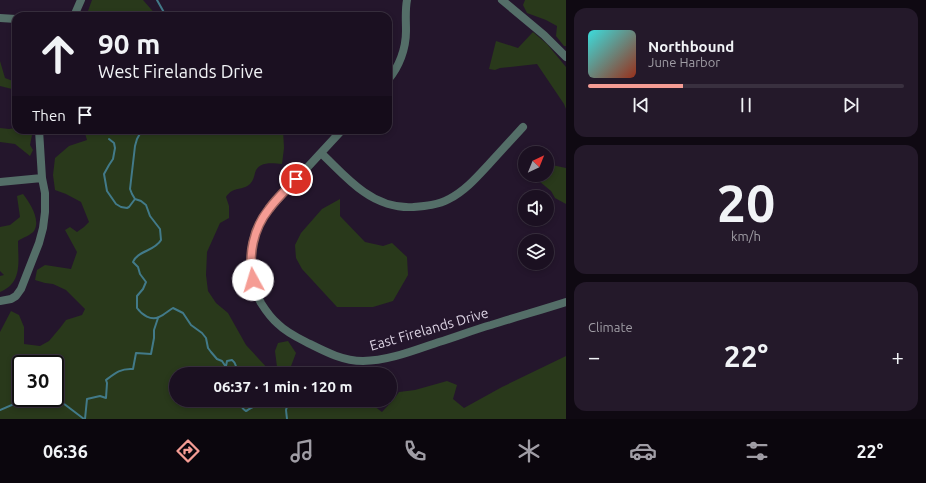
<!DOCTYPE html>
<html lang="en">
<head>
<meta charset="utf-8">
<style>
  body { margin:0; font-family:Ubuntu,sans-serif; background:#24192a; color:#f1f3f6; height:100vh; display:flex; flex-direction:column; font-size:15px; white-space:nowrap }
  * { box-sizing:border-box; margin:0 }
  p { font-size:13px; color:#a09da5 }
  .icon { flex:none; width:22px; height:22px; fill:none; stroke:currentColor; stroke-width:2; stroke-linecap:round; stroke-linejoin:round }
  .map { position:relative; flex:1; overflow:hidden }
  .side { display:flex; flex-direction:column; gap:8px; padding:8px; background:#0f0912; width:360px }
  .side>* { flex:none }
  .top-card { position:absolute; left:12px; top:12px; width:380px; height:122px; border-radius:12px; box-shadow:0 2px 6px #0003,0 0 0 1px #39303f; background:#1b1021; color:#f1f3f6; overflow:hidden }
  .needle { width:26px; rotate:43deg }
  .fabs { position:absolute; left:518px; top:146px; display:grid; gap:8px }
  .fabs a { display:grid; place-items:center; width:36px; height:36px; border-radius:50%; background:#1b1021; box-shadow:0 2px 6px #0003,0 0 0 1px #39303f; font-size:20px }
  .speed { position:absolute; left:12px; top:355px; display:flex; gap:8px; font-size:20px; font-weight:700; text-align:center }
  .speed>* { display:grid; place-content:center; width:52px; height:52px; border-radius:50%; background:#1b1021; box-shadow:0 2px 6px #0003,0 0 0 1px #39303f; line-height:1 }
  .speed .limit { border:2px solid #111; border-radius:6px; background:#fff; color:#111 }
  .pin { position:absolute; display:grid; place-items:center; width:34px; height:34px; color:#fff; margin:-17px; border:2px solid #fff; border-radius:50%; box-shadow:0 1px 4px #0007 }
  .me { position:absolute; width:44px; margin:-22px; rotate:354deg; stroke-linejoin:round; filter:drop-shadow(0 0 3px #0008) }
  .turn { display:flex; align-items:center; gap:14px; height:84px; padding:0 20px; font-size:18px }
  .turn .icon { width:52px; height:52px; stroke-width:2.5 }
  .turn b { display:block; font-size:28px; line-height:34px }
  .then { display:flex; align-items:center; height:38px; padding:0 20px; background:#0003; gap:8px; font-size:15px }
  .big { font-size:30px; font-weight:700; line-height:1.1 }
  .side .card { flex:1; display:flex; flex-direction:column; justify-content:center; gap:6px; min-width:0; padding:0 14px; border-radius:12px; background:#24192a }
  .side .dial { align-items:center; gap:0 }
  .dial b { font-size:52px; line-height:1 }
  .song { display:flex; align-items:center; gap:12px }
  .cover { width:48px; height:48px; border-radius:6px; background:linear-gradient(135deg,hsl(180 70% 55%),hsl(10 70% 35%)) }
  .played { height:4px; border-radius:2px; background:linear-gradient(90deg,#f59c94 30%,#39303f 30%) }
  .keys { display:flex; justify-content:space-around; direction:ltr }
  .heat { display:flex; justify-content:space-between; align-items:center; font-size:22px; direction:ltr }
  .trip { position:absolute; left:169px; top:367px; width:228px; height:40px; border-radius:20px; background:#1b1021; box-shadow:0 2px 6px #0003,0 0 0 1px #39303f; font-weight:700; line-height:40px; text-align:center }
  .menu { display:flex; height:64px; justify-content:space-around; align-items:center; background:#0b060d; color:#a09da5 }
  .menu .icon { width:28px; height:28px }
  .menu .active { color:#f59c94 }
  .menu b { font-size:18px; color:#f1f3f6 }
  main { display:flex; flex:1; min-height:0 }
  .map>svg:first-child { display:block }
  .green { fill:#29391b; fill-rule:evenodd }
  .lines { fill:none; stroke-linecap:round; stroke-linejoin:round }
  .stream { stroke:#427a89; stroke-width:2 }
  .minor { stroke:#546e68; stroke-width:8 }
  .route-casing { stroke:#9f6560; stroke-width:10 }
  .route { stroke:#f59c94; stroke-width:7 }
  .labels { text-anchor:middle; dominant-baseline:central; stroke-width:4; stroke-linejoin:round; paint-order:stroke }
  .street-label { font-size:14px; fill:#ddd4e4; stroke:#24162c }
</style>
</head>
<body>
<main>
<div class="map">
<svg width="566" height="419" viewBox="0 0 566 419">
  <rect width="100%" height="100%" fill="#24162c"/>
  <path class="green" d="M92,0H143L157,16H158H94L88,11Z
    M525,0H566V46H564L556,36L557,26L546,20L527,13L523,5Z
    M533,32L547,44L566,67V109L564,104L537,64L500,68L495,70L489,69L496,41L518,48Z
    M0,61L5,78L13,81L16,80V90L0,86Z
    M0,128L9,129L16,128V130H30L32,135L30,145L33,150L30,156L15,144L0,142Z
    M84,130H283L284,148L282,164C272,163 258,161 255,173C254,177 253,181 250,184C245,189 238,188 232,191C230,192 227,195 226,197L229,206V218L220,223L207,252L206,275L208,291L216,303L228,313L246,345L270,371L277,367L275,351L278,343L288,341L296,353L288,374H176V400H332L345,408L351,400H366L382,412L394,399L399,392L415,390L447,381L457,385L453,399L464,408L502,387L566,356V419H0V332L11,311L19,315L24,327V344L40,346L49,341L60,328L66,320L82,315L85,309L66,290L53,284L45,283L35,280L37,270L45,265L71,269L77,252L65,230L70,227L77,232L84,227L89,222L81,202L66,194L55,190L53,175L55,158L69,146L87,140ZM21,364H55V398H21Z
    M547,164L566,168V204L555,198L551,191L539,181L537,175H547Z
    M23,194C30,203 41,220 34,231C31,235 22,238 18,241C18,261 23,283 0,292V276L4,275L0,271V227L10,225L20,217L17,196Z
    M340,199V216L365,242L383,246L392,243L407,257L408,275L393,301L373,307H337L302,269L296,258L295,245L301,233L322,209Z"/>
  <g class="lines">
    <path class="stream" d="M157,0L166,16
      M142,130L137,139L135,146L130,189L132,194L135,199L141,201L146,205L150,216L160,229L161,240C155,251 137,251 133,262L138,267L140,274L146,282L143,289L137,296V308C142,315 151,321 159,317C164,315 168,311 173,308L183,313L191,325L202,333L206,338L208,348L211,352L217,359L222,361L226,367V366L227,361L232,360C237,364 236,368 236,374
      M109,139L114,143L115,148L113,159L109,165L104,174L107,191L116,204L121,207L127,208L129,207L135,199
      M55,397L84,419
      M235,400C240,403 242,409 246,411C248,410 250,408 253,407C259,406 265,405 270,400
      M0,410L28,398
      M85,419L87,399L100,396L106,398L107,383L106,380C115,373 121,368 133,369L136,353L151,354L154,338V330L158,318
      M287,419L286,410L289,400"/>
    <path class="minor" d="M502,0L544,35L566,57
      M74,16L81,0
      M0,18L16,19
      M388,80C399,67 406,49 406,31C406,21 405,10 407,0
      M342,130L269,209C266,213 263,217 260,222C247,246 248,279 261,303C266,311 271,318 278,324C286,332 296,337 306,342C324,351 342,361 363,361C388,361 415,350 439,342C456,337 473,330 491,325C516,317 541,310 566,302
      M321,153C335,166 348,181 364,192C378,202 396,208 413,207C425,206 438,205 449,199C465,191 477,177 490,163C501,151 512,139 523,127
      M0,182L42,178
      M0,301L11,299L16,296L21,289L39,243L43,228L45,212V193L42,178L39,130"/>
  </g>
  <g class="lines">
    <defs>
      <path id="route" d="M253,280C248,255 253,229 269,209C277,198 287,189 296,179"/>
    </defs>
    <use href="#route" class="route-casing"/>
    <use href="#route" class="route"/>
  </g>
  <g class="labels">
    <g class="street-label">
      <text transform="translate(429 329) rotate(-16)">East Firelands Drive</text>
    </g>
  </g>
</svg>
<div class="fabs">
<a><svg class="needle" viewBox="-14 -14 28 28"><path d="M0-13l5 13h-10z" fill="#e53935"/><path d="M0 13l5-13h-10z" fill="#a09da5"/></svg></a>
<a><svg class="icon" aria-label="sound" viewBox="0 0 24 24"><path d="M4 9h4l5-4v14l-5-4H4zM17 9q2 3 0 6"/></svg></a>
<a><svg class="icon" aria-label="layers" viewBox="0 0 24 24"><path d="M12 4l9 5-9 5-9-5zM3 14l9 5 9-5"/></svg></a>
</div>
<div class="speed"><div class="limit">30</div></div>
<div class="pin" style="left:296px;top:179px;background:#d93025"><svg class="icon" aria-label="arrive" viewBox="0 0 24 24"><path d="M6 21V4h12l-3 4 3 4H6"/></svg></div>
<svg class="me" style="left:253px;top:280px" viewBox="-20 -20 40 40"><circle r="19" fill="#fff"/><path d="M0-13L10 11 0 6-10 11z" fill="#f59c94"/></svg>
<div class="trip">06:37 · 1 min · 120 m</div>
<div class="top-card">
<div class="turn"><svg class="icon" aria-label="ahead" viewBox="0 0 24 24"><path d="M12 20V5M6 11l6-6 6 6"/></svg><div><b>90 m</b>West Firelands Drive</div></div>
<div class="then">Then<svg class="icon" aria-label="arrive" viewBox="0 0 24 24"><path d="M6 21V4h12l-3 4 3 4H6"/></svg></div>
</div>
</div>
<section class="side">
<div class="card">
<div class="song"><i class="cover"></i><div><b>Northbound</b><p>June Harbor</p></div></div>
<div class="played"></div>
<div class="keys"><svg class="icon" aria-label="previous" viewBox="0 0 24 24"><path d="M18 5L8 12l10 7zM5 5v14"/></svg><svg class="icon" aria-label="pause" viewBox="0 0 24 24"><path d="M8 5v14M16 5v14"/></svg><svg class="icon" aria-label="next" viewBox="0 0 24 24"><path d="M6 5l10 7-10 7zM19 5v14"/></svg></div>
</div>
<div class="card dial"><b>20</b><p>km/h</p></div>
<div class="card"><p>Climate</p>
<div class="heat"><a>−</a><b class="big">22°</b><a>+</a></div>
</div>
</section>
</main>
<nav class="menu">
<b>06:36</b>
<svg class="icon active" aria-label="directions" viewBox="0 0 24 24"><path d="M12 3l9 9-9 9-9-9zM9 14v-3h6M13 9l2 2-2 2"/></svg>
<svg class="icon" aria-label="music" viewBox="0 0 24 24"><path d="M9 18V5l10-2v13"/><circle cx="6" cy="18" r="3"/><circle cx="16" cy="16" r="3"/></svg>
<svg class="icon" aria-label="phone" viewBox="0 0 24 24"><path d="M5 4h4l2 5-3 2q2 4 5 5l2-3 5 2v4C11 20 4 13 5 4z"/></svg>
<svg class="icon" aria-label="climate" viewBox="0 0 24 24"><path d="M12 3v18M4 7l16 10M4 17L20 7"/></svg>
<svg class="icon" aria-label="car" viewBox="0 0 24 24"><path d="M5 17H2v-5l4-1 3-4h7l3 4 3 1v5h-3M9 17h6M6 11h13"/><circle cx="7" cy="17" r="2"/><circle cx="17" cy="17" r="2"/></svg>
<svg class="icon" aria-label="filters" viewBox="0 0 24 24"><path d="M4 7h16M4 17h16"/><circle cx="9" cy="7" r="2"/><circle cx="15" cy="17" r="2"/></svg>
<b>22°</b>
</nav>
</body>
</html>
